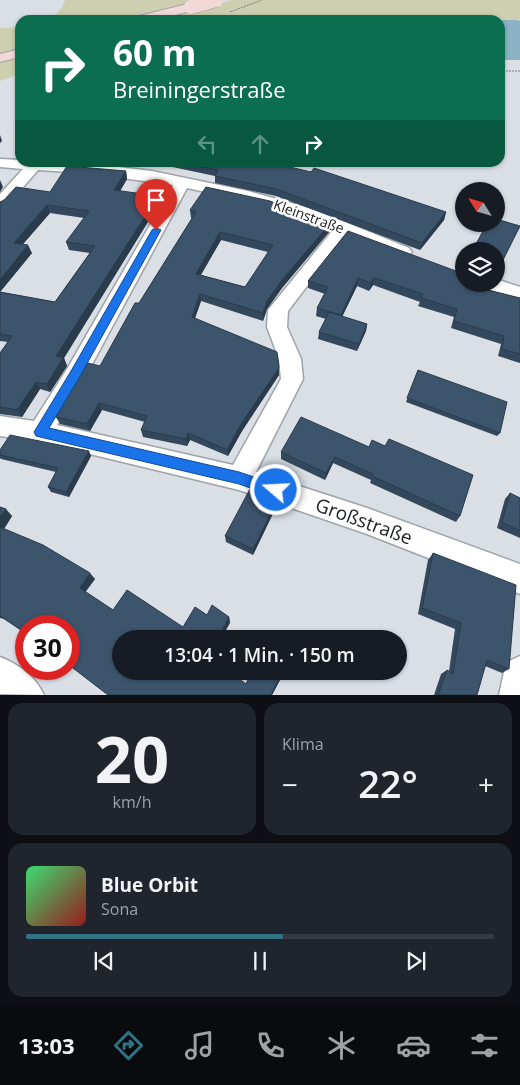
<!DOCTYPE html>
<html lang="de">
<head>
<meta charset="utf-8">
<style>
  body { margin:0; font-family:"Open Sans",sans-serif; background:#20242c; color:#f1f3f6; height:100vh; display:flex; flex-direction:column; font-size:19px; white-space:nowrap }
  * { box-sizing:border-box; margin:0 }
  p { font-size:16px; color:#9ea1a6 }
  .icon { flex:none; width:28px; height:28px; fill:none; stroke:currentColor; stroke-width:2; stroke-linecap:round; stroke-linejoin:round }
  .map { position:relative; height:695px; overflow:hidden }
  .panel { display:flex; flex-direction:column; gap:8px; padding:8px; background:#0d0f14; flex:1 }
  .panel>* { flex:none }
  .guide { position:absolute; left:15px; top:15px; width:490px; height:152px; border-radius:15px; box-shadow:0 1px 4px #0004; background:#0b6e4f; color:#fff; overflow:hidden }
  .needle { width:32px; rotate:307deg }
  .buttons { position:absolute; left:455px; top:182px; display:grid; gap:10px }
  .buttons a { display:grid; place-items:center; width:50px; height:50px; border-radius:50%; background:#171b24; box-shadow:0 1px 4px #0004; font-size:25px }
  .speed { position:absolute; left:15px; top:615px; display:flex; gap:10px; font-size:25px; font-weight:700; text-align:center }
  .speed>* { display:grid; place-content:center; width:65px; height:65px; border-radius:50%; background:#171b24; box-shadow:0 1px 4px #0004; line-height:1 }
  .speed .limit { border:8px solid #d22; background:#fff; color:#111 }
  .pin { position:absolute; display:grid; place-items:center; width:42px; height:42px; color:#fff; margin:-51px -21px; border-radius:50% 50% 50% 0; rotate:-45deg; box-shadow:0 0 5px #0007 }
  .pin .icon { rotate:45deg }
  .me { position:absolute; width:55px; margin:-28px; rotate:289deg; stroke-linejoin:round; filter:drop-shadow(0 0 4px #0008) }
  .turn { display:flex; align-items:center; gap:18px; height:105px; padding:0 15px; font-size:22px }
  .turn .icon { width:65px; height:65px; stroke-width:2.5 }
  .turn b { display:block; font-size:35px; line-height:42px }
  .lanes { display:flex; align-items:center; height:48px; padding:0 15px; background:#0003; justify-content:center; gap:25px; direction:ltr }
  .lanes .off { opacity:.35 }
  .big { font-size:38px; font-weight:600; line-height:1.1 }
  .panel .tile { flex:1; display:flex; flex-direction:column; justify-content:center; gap:8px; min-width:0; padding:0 18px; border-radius:15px; background:#20242c }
  .panel .dial { align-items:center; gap:0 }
  .dial b { font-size:65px; line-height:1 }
  .song { display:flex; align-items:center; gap:15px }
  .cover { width:60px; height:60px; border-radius:8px; background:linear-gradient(135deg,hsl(140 70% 55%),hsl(0 70% 35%)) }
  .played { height:5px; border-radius:2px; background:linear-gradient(90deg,#307384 55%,#363941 55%) }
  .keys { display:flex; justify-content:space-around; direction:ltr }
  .heat { display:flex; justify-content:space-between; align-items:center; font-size:28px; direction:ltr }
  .panel .tiles { flex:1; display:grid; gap:8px; grid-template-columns:1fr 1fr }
  .tile:last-child { grid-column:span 2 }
  .trip { position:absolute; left:112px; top:630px; width:295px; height:50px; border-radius:25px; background:#171b24; box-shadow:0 1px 4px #0004; font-weight:600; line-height:50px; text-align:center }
  .dock { display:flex; height:80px; justify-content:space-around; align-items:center; background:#090b0e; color:#9ea1a6 }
  .dock .icon { width:35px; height:35px }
  .dock .current { color:#307384 }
  .dock b { font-size:22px; color:#f1f3f6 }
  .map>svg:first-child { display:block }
  .green { fill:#cdcfb0 }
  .water { fill:#8bb3c5 }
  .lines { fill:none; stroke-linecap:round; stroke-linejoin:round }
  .minor-casing { stroke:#9ea3a9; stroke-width:3 }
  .secondary-casing { stroke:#9ea3a9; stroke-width:2 }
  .path { stroke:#7b7f83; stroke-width:1; stroke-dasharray:2 1; stroke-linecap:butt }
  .minor { fill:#fff; fill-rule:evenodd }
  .secondary { fill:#f2d8d6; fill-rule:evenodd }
  .secondary-bridge-casing { stroke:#9ea3a9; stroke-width:15; stroke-linecap:butt }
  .secondary-bridge { stroke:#f2d8d6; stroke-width:14 }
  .wall { fill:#34485d; fill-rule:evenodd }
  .shaded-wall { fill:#2a3b4c }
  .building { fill:#3c546c; stroke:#2a3b4c; fill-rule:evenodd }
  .route { fill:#1a73e8; stroke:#114b97 }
  .labels { text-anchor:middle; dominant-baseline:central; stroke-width:5; stroke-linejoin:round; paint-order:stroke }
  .far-street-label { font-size:14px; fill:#202225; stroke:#fff }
  .near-street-label { font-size:19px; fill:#202225; stroke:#fff }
</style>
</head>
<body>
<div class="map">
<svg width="520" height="695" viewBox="0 0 520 695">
  <rect width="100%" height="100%" fill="#dadfe5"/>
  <path class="green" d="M65,0H197L185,4L198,10L232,0H520V21L516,20H45C55,15 62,12 65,0Z
    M20,27V74L0,81V28Z"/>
  <path class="water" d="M499,20H516L520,21V60H500Z"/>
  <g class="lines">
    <defs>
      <path id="minor" d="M0,159L20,160V162L85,163L152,171L248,191L313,209L409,248L412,252L409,256L403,258L346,235L288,311L287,327L301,359L303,379L256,472L367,508L520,564V594L367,534L239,490L40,442L0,436V416L34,421L67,369L173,185L85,173L38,170L6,207L0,209V194L23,169L0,167ZM187,188C237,199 286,210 333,230L268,310L267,327L279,359L281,379L233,465L57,425L83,381Z
        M496,279L520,287V301L483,289L480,284H496Z
        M520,656V695H499L504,672L509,661Z
        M0,657C18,664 36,677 44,695L0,694Z"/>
      <path id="secondary" d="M191,3L197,7L195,10L155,20H134L135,17Z
        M20,49V57L0,62V54Z"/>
    </defs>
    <use href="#minor" class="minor-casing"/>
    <use href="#secondary" class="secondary-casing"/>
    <path class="path" d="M230,12L262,0
      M500,71H520"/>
    <use href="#minor" class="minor"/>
    <use href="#secondary" class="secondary"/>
    <defs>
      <path id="secondary-bridge" d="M191,7L216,0"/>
    </defs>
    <use href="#secondary-bridge" class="secondary-bridge-casing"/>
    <use href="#secondary-bridge" class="secondary-bridge"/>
  </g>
  <path class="wall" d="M91,162H137L134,167Z
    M149,162H269L446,212L444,220L420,250L276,196L215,183V176Z
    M126,171L127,179L120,191L159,204L64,358L67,366L50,392L40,389L22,417L0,414V353L8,342L0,341V202L50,192ZM50,213L84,218L66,242L69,250L90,253L55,302L0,292L32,253L23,244Z
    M190,210L330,224L329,232L282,288L267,309L263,321L201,301L195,318L279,375L242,431L228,456L190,440L187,446L143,437L141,430L145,422L102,410L90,431L60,424L56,417L100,366L192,218H191ZM221,240L268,252L245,287L201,275Z
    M348,231L489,290L520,298V363L498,356L501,344L451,328L454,317L418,306L420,302L373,285L369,291L357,286L342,317L367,324L366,331L357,351L318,339L319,332L326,319L316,316L317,308L325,294L308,288V281Z
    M418,370L500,433L497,436L406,402Z
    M369,447L460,516L456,522L370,483L371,480L333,463L325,480L281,459V452Z
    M0,450L91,456L69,497L51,492L48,487L56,472L1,459L0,458Z
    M510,493L520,498V538L497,528L505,499Z
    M278,499L277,505L253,555L226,542L225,536Z
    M0,507L12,516L4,529L95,579L85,592L113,610L183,627L207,615L229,617L230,623L121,639L246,684L281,678L272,695L26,626V634L4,619L0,618Z
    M433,553L509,669L502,673L485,666L477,695H434L441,674L447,670L449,671L455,629L418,614L428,560Z"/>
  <path class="shaded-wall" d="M0,135L2,141L0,143Z
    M133,162H137L134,167Z
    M126,171L127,179L116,198L114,190Z
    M0,180L3,187L0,192Z
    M158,196L159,204L64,358L67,366L50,392L47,384L56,356Z
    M47,205L50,213L17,251L14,243Z
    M446,212L444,220L420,250L422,243Z
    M330,224L329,232L282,288L267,309L263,321V313L267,301L282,280Z
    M220,232L221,240L197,281L196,274Z
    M28,245L32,253L0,292V280Z
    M358,278L357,286L339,323L341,315Z
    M374,278L373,285L369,291L371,283Z
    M200,294L201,301L193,324L192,317Z
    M367,324L366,331L357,351L359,344Z
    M279,368V375L242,431L228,456L227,450L241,424Z
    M36,382L40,389L22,417L17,410Z
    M99,403L102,410L90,431L87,424Z
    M188,433L190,440L187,446L186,439Z
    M89,451L91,456L69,497L66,492Z
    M335,457L333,463L325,480L326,473Z
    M278,499L277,505L253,555V549Z
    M6,509L12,516L2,532L0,530V518Z
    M90,573L95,579L84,594L80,588Z
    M229,617L230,623L221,639H217Z
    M281,674V678L272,695H271Z"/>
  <path class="building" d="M180,162H269L311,172L314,168L446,212L422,243L276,189L215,176L218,170Z
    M67,166L126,171L114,190L158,196L56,356L63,358L47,384L36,382L17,410L0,407V353L12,336L0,334V292L55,302L95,246L66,242L89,211L47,205L14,243L28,245L0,280V202L4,200L16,187L50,192Z
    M206,187L270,201L330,224L282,280L267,301L263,313L200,294L192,317L277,352L279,368L241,424L227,450L188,433L186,439L141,430L147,416L99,403L87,424L56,417L88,363L100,366L135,303H139L196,212L190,210ZM220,232L273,245L245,287L196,274Z
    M496,219L520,226L496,274V251H472L487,224H496Z
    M348,231L464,274V284H488L491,285L488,290L520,298V354L502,349L504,336L454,321L457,309L421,298L423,294L374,278L371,283L358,278L341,315L317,308L328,287L308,281Z
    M329,312L367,324L359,344L319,332Z
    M418,370L507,402L500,433L407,398Z
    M301,417L369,447L372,440L385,446L389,439L473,475L460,516L372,476L373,474L335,457L326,473L281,452Z
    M10,435L89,451L66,492L48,487L58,468L0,455V450Z
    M250,489L278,499L253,549L225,536Z
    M510,493L520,498V531L502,522Z
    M0,507L6,509L0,518Z
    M0,527L43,545L90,573L80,588L113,610L127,590L183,627L195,607L207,615L212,605L229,617L217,639H121V671H228L246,684L252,671H278L281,674L271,695H108L69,665V626H26V633L0,616Z
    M433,553L516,585L509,669L487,660L477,695H438L447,670L453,674L461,623L422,608Z"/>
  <path class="route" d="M156,228L161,230L79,378L49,428L239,472L281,486L283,490L281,495L276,497L239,484L40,437L36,436L34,432L71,371L152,230Z"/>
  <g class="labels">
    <g class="far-street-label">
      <text transform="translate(309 216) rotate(20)">Kleinstraße</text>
    </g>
    <g class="near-street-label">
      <text transform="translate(364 521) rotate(20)">Großstraße</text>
    </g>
  </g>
</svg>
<div class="buttons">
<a><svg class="needle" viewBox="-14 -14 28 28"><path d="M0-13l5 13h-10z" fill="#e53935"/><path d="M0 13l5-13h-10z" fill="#9ea1a6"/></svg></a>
<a><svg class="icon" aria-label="layers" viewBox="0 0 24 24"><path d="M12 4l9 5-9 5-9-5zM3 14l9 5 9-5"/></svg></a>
</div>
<div class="speed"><div class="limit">30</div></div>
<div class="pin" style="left:156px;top:230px;background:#d93025"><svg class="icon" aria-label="arrive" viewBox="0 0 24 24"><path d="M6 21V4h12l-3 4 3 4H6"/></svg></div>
<svg class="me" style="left:276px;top:490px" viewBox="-20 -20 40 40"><circle r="17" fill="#1a73e8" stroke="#fff" stroke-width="3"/><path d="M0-11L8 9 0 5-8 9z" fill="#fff"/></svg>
<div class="trip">13:04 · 1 Min. · 150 m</div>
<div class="guide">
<div class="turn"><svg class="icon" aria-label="right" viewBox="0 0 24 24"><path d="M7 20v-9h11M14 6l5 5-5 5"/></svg><div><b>60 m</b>Breiningerstraße</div></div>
<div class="lanes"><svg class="icon off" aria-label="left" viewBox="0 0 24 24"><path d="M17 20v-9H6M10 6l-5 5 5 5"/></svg><svg class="icon off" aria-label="ahead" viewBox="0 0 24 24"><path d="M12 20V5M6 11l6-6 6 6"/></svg><svg class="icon" aria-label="right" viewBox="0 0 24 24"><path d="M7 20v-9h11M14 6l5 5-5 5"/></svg></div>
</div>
</div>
<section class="panel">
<div class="tiles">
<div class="tile dial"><b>20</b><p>km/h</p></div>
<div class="tile"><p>Klima</p>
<div class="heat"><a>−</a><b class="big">22°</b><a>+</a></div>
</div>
<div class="tile">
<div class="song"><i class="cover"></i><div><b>Blue Orbit</b><p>Sona</p></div></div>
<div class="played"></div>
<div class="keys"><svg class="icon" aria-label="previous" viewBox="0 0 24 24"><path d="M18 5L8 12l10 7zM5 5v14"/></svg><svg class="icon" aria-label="pause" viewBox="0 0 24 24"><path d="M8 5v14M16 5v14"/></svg><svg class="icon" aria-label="next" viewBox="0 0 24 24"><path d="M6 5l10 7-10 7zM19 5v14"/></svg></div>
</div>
</div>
</section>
<nav class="dock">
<b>13:03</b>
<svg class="icon current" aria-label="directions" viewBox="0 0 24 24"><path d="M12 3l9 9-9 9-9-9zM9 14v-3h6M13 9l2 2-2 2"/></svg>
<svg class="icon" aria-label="music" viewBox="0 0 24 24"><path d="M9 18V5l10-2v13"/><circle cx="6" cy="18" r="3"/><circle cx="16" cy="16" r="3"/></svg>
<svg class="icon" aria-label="phone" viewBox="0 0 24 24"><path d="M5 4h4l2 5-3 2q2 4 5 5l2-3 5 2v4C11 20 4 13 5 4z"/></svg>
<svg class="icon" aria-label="climate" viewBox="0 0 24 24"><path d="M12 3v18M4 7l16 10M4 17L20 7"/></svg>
<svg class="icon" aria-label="car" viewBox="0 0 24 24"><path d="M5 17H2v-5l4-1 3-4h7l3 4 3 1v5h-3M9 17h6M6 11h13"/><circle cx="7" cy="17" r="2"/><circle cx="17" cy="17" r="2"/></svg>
<svg class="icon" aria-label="filters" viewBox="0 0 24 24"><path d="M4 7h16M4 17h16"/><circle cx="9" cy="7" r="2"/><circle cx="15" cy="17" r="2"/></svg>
</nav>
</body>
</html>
